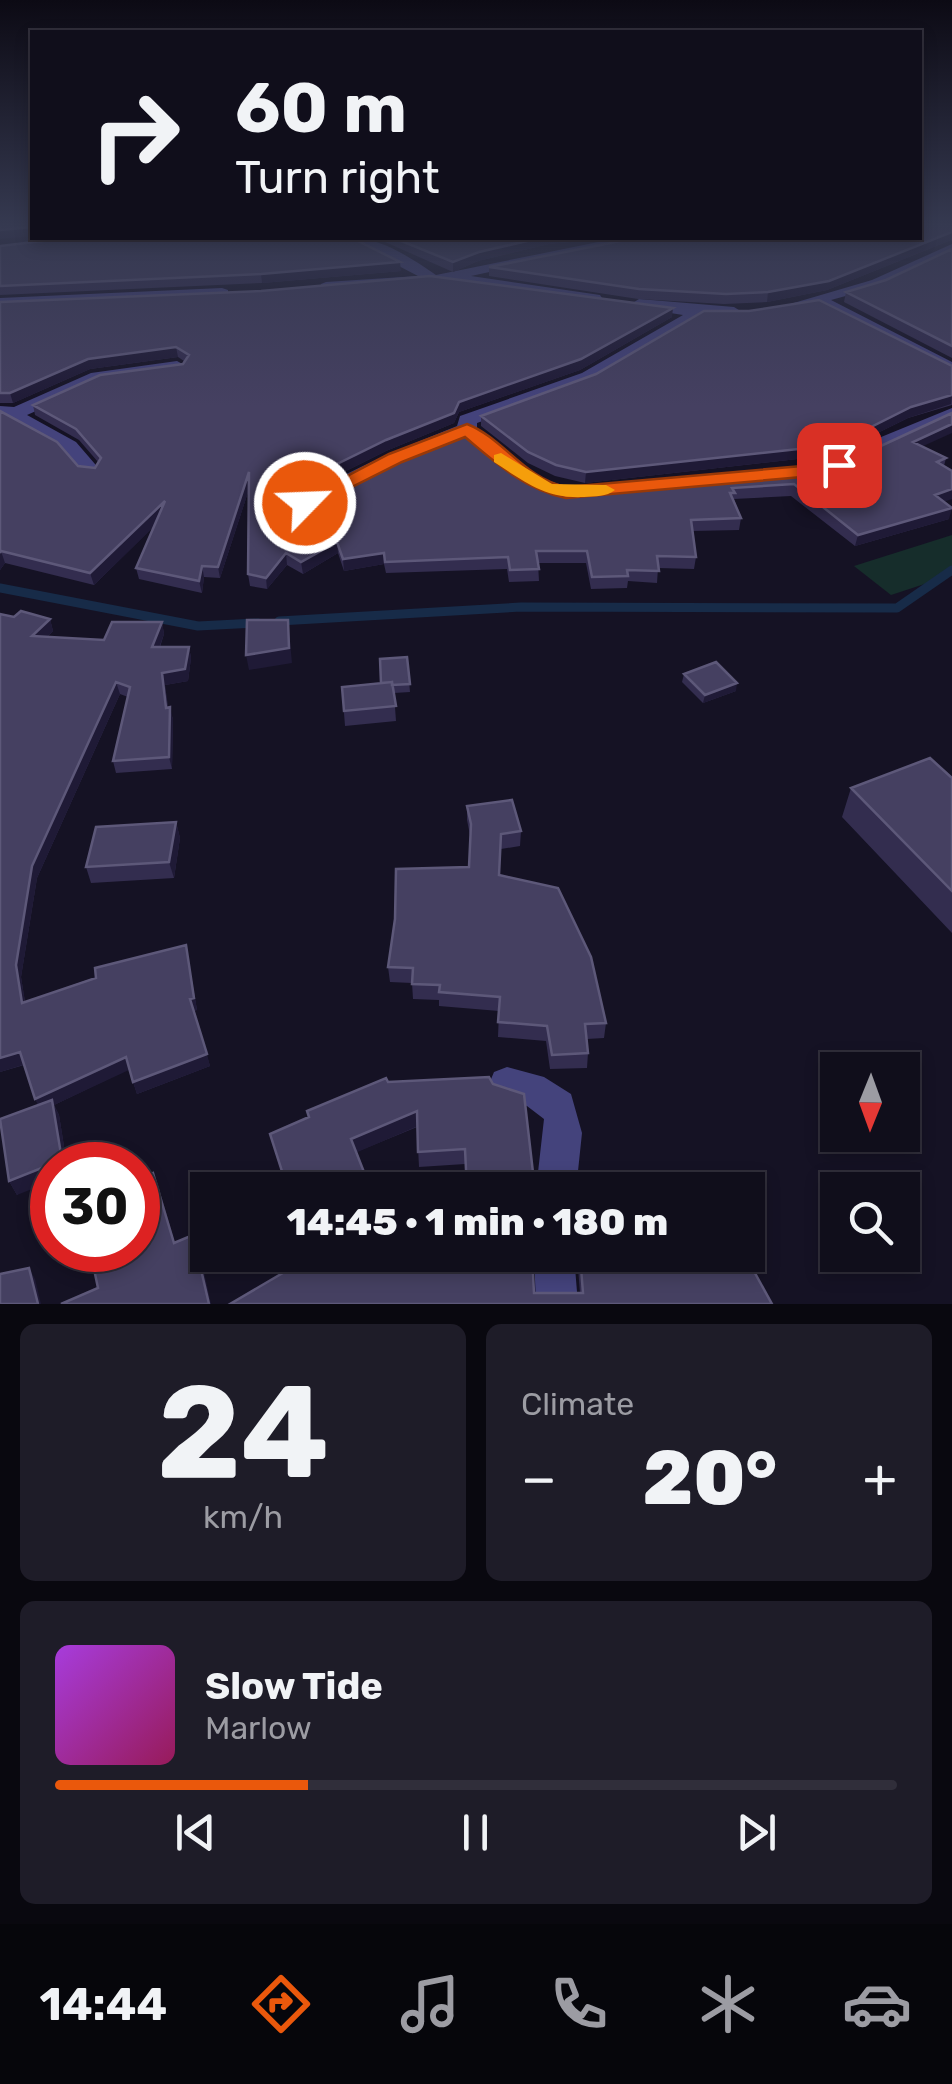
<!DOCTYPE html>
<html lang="en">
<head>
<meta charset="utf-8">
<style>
  body { margin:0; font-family:Rubik,sans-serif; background:#1e1c28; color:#f1f3f6; height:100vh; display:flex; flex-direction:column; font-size:38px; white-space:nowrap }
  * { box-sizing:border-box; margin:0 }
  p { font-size:32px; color:#9c9ca3 }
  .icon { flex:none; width:55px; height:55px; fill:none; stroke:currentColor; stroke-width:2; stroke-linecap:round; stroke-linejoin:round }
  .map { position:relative; height:1304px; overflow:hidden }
  .panel { display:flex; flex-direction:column; gap:20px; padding:20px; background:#09080f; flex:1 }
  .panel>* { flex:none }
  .hud { position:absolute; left:30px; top:30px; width:892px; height:210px; border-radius:0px; box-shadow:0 5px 15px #0003,0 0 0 2px #302e3a; background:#100e1b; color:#f1f3f6; overflow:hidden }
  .needle { width:65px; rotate:181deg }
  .controls { position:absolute; left:820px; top:1052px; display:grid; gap:20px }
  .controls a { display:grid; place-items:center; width:100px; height:100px; border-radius:0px; background:#100e1b; box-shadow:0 5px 15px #0003,0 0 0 2px #302e3a; font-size:50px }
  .speed { position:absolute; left:30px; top:1142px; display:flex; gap:20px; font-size:50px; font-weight:700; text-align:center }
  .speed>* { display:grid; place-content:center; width:130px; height:130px; border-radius:50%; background:#100e1b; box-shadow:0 5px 15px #0003,0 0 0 2px #302e3a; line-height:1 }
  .speed .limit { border:15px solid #d22; background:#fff; color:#111 }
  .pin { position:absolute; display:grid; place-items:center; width:85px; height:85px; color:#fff; margin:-42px; border-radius:20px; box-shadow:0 5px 15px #0006 }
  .me { position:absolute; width:110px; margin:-55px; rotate:66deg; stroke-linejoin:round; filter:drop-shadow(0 0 8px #0008) }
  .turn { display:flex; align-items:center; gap:35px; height:210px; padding:0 40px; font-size:45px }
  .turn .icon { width:130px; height:130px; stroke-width:2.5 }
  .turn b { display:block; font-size:70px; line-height:85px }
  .big { font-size:75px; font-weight:800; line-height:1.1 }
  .panel .widget { flex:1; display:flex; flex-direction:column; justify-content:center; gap:15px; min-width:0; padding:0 35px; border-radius:15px; background:#1e1c28 }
  .panel .dial { align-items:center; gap:0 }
  .dial b { font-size:130px; line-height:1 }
  .song { display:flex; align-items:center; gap:30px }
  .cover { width:120px; height:120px; border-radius:15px; background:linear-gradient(135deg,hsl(280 70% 55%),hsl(330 70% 35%)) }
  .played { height:10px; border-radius:5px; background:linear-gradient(90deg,#ea580c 30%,#302e3a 30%) }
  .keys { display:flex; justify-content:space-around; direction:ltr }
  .heat { display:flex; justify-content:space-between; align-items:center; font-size:55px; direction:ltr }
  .panel .tiles { flex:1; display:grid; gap:20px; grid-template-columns:1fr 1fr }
  .widget:last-child { grid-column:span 2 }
  .trip { position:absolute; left:190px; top:1172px; width:575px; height:100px; border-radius:0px; background:#100e1b; box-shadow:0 5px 15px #0003,0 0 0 2px #302e3a; font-weight:800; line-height:100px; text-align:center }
  .dock { display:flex; height:160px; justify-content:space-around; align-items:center; background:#06060b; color:#9c9ca3 }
  .dock .icon { width:70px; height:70px }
  .dock .active { color:#ea580c }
  .dock b { font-size:45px; color:#f1f3f6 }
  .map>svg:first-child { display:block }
  .green { fill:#162d2b }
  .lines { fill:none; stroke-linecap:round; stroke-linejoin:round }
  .stream { stroke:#172b48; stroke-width:9 }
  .minor { fill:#44437c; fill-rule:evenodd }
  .wall { fill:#332d4f }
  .shaded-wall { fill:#1f1a36 }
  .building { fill:#454061; stroke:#5d5879; stroke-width:2.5 }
  .route { fill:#ea580c; stroke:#983908; stroke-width:2.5 }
  .slow { fill:#f59e0b }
</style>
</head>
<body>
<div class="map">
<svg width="952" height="1304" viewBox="0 0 952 1304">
  <rect width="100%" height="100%" fill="#151224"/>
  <path class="green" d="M952,535V575L891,595L854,566Z"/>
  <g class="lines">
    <path class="stream" d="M0,588L198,626L258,623
      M279,621L521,607L897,608L952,570"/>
    <path class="minor" d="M345,238C379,236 408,256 436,275L618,238H645L471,276L600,295L602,298L594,303L453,283L321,290V284L326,282L418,276Z
      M952,244V253L882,286L831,300L952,362V374L815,305L788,312L780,307L872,280Z
      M222,288L228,290V296L0,308V298Z
      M639,299L734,307L742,312L734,317H702L594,381L477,423V428C494,445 512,461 534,474C545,480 560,483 569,491L566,495C529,503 488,461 464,437L402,462L301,515L280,517L269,511L388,454L457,426L460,416L582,373L683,315L633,307L631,304Z
      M177,361L186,366L183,370L101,382L27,415L76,442L101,471L98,475H84L62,450L0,415V406L14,407L91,373Z
      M952,408V420L852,464L808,477L798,471Z
      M507,1067L544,1077L571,1094L582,1133L576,1190H536L544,1119L527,1106L494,1096L489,1084L494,1072Z
      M534,1255H574L578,1304H536Z"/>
  </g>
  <path class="wall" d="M952,223V241L951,240L827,290L767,302L724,304L638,299L489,276V267Z
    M368,238H613L549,244L478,261L453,272L376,238Z
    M0,246L401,271L262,283L0,295Z
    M952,249V358L844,302L846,292L886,280Z
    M0,302L672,317L580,370L459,412L454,423L386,451L288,500L272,502L270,504L279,509L526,477L586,492L842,464L923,446L946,458L944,466V501L949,519L855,546L791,496L734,499L741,518L739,530L692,531L696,557L694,569L658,568L657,583L628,581L627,588L591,589L586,563H538L539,581L509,582L507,569L386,573L384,564L344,571L338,553L303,574L287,565L267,589L250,586L248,574L249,489L220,578L204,577L202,593L139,579L136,568L155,525L94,585L5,563L0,570V411L78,466L95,468L98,462L79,440L35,415L33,405L183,364L184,361L178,357L90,369L13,403H0Z
    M952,366V405L908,418L833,455L585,483L555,476L528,463L481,426V416Z
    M0,614L14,617L50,619L53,631L47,637L104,640L162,622L164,634L160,647H189L191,658L188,681L165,685L168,707L173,719L172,769L116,773L113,761L128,697L120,694L37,878L21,977L25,1002L186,945L197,1010L193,1011L210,1066L137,1094L129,1069L54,1105L59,1115L67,1165H52L17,1195L9,1181L38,1105L24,1065L0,1072Z
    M407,657L410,692L394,693L396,721L345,726L342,687L381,683Z
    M684,674L736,691L703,703L682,682Z
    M952,778V933L842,817L851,788Z
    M467,806L521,831L520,846L501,849L499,875L606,1023L604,1038L587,1039L588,1053L587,1068L550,1069L546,1041L498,1037L499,1011L439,1006V1000L413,999L412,983L390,982L388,967L469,867L470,835L467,820Z
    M176,822L180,838L174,878L91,883L86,867Z
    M388,1082L535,1190L465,1164L419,1167L417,1127L356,1152L371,1190H287L270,1134L308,1118L307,1111Z
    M308,1255H426L429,1265L471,1262L470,1255H532L534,1293H580L577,1255H745L772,1304H230L309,1258Z"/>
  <path class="shaded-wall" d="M32,227V236L0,239V230Z
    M952,232L951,240L827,290L767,302L768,292Z
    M540,238H613L549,244L478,261L453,272V262L479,252Z
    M400,262L401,271L262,283L261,274Z
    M673,308L672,317L580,370L459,412L454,423L386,451L288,500L272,502L265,512L264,501L270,491L459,402Z
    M176,347L178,357L90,369L13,403L10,393L88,359Z
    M952,395L951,404L908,418L833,455L585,483L586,472L911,407Z
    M952,424V433L910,452L913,442Z
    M249,472L251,483L220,578L218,567Z
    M952,489V499L931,506L935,495Z
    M165,501L168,513L94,585L90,573Z
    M952,508L949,519L855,546L858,535Z
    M337,542L338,553L303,574L301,562Z
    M1,551L5,563L0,570V553Z
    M286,553L287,565L267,589L266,578Z
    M384,553V564L344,571L343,559Z
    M202,566L204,577L202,593L199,581Z
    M50,619L53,631L35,648L32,636Z
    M288,620L292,663L249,670L246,655Z
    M162,622L164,634L155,659L152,647Z
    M189,647L191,658L188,681L165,685L169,720L162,673Z
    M116,682L120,694L37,878L21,977L27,1015L22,1003L16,965L32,866Z
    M737,683L736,691L703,703L705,695Z
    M170,707L173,719L172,769L169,757Z
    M176,822L180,838L174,878L169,862Z
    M186,945L197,1010L193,1011L190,999Z
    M20,1052L26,1064L0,1072V1058Z
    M207,1054L210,1066L137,1094L133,1082Z
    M126,1057L131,1069L54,1105L59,1115L67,1165H52V1181L17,1195L9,1181L41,1111L35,1099Z
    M417,1111L418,1126L353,1154L351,1139Z
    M153,1173L159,1188L179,1257L174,1243Z
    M193,1235L199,1249L211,1304H209Z
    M29,1268L35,1279L41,1304H38Z"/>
  <path class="building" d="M0,223H32V227L0,230Z
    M920,223H952V232L829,281L768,292L726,294L639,289L489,267L636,238H920Z
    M68,238H352L400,262L261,274L0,286V246Z
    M394,238H540L479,252L453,262Z
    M952,249V346L846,292L886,280Z
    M430,276L673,308L581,359L459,402L454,413L386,440L286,489L270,491L264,501L279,509L301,507L403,454L463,431L526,477L586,492L842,464L952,413V424L913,442L946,458L937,462L952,471V489L935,495L952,508L858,535L794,484L732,488L735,493H730L741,518L691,520L696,557L657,556L659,571L627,570L628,576L592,577L587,551H536L539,569L510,570L508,557L385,562L384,553L343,559L337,542L301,562L286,553L266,578L248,574L249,472L218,567L202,566L199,581L136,568L165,501L90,573L1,551L0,553V411L57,442L78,466L95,468L101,458L76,429L33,405L100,375L183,364L189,355L176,347L88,359L10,393H0V302L261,291Z
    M819,300L952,366V395L911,407L835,445L586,472L556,465L528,452L481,416L596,374L704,311H749Z
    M21,611L50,619L32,636L104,640L112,622H162L152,647H189L185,669L162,673L166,708L170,707L169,757L113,761L130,687L116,682L32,866L16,965L22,1003L96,978L95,968L186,945L194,998L190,999L207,1054L133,1082L126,1057L35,1099L20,1052L0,1058V614L14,617Z
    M247,620H288L289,648L246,655Z
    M407,657L410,684L392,685V682L381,683L380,659Z
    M716,662L737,683L705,695L684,674Z
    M392,682L396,706L344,711L342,687Z
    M930,758L952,778V891L851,788Z
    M512,800L521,831L501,834L499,875L558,888L591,957L606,1023L585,1024L588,1053L552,1055L547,1026L498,1022L500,997L439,992L440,985L412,984L413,968L388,967L395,919L396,869L469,867L471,824L467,806Z
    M176,822L169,862L86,867L96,827Z
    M489,1077L493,1084L524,1094L535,1190H467L465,1149L418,1152L417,1111L351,1139L371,1190H288L270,1134L309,1117L307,1111L386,1078L388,1082Z
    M52,1100L62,1160L9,1181L0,1119Z
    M153,1173L174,1243L193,1235L209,1304H61L98,1288L90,1250H138V1180Z
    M309,1255H426L429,1265L472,1262L471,1255H532L534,1293H583L580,1255H745L772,1304H230L310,1257Z
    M29,1268L38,1304H0V1274Z"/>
  <linearGradient id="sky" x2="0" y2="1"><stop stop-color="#0c0a14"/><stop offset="0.55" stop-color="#353950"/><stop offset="1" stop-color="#353950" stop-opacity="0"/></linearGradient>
  <rect width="952" height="406" fill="url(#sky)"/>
  <path class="route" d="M467,424C503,438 525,479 566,487L802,466L839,459L848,465L846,469L802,477L566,498C525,490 496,463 465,437L402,462L312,507L305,509L296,503L389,454Z"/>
  <path class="slow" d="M501,453L552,484L606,485L615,490C606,497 596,496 584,497C546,499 525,482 494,462V455Z"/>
</svg>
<div class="controls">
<a><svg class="needle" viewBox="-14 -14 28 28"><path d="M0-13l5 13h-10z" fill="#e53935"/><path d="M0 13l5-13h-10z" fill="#9c9ca3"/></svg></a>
<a><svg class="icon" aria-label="search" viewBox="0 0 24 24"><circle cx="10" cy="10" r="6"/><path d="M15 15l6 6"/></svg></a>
</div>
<div class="speed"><div class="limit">30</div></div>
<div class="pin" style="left:839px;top:465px;background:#d93025"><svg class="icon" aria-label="arrive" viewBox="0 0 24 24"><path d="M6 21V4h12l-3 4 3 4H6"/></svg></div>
<svg class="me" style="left:305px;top:503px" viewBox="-20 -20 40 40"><circle r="17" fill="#ea580c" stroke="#fff" stroke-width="3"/><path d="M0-11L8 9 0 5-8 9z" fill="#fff"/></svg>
<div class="trip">14:45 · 1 min · 180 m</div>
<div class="hud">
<div class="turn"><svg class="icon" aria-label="right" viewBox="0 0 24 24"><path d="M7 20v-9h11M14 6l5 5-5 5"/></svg><div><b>60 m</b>Turn right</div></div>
</div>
</div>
<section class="panel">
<div class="tiles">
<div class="widget dial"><b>24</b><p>km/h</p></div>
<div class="widget"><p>Climate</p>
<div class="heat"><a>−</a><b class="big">20°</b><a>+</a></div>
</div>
<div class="widget">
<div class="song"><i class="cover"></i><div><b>Slow Tide</b><p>Marlow</p></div></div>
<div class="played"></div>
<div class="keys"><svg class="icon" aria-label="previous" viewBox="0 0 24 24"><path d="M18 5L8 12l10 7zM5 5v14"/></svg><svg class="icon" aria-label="pause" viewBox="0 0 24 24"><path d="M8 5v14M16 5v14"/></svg><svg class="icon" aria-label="next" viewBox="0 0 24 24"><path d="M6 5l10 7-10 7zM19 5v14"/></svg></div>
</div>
</div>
</section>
<nav class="dock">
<b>14:44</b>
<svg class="icon active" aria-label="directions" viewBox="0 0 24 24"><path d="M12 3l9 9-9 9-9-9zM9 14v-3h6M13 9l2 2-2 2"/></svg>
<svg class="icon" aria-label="music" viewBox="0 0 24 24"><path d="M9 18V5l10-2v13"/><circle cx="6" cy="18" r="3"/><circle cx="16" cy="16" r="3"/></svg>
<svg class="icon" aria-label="phone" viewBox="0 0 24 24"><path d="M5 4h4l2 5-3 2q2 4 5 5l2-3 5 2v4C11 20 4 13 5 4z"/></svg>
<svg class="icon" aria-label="climate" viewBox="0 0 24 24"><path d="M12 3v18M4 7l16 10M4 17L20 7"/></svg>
<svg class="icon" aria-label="car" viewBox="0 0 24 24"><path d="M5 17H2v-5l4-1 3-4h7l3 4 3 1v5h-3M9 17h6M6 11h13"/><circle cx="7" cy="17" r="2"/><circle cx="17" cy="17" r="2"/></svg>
</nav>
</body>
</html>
